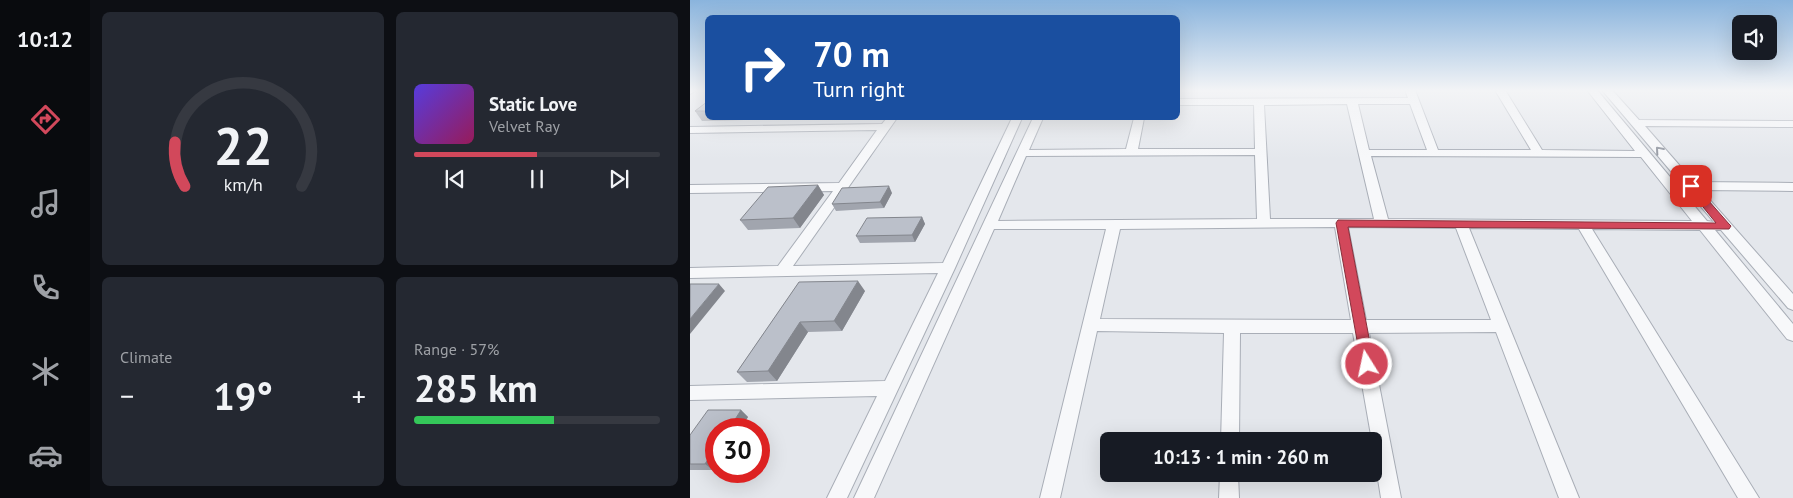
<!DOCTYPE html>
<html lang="en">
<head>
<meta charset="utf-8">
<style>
  body { margin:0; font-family:"PT Sans",sans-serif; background:#242831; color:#f1f3f6; height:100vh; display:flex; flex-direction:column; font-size:19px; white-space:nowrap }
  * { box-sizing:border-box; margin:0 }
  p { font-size:16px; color:#9ea1a6 }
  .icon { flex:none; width:28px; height:28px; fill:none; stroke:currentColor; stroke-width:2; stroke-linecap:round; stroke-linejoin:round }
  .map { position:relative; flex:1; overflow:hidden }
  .sheet { display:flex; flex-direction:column; gap:12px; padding:12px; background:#0d0f14; width:600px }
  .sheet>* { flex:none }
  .guide { position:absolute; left:15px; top:15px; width:475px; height:105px; border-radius:8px; box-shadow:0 5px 20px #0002; background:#1a4fa0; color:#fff; overflow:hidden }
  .buttons { position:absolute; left:1042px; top:15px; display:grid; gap:10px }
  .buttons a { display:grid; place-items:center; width:45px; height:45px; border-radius:8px; background:#171b24; box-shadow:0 5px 20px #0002; font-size:25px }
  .speed { position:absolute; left:15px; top:418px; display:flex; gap:10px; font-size:25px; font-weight:700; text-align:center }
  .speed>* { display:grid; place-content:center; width:65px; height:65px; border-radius:50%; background:#171b24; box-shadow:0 5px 20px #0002; line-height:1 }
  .speed .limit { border:8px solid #d22; background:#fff; color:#111 }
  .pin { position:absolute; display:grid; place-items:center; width:42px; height:42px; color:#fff; margin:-21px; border-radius:10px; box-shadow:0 2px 8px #0006 }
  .me { position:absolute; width:55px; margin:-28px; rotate:350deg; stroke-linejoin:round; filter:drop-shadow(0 0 4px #0008) }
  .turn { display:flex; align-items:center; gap:18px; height:105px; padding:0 25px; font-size:22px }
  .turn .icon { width:65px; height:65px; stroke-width:2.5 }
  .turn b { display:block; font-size:35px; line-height:42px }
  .big { font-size:38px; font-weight:700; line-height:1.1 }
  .sheet .tile { flex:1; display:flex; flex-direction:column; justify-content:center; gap:8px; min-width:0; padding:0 18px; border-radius:8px; background:#242831 }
  .sheet .dial { align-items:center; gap:0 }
  .dial svg { height:130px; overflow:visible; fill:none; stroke:#363941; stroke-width:7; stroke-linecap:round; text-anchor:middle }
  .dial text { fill:#f1f3f6; stroke:none }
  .song { display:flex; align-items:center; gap:15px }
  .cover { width:60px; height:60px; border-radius:8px; background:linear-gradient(135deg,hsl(250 70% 55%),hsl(330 70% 35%)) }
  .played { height:5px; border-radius:2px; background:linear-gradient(90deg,#d2485b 50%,#363941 50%) }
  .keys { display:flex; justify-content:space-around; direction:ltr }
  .heat { display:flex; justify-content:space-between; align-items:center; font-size:28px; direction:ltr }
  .charge { height:8px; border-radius:4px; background:linear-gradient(90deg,#34c759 57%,#363941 0) }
  .sheet .tiles { flex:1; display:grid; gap:12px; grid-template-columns:repeat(2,1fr) }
  .trip { position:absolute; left:410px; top:432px; width:282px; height:50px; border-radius:8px; background:#171b24; box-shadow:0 5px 20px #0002; font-weight:700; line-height:50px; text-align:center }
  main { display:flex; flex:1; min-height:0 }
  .dock { display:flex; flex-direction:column; width:90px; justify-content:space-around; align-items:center; background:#090b0e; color:#9ea1a6 }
  .dock .icon { width:35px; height:35px }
  .dock .selected { color:#d2485b }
  .dock b { font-size:22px; color:#f1f3f6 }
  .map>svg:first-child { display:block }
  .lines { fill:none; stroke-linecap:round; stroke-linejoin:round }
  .minor-casing { stroke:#a9aeb7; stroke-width:2 }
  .minor { fill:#f7f8fa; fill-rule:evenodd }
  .wall { fill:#a1a5ae }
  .shaded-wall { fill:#83868d }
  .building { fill:#bbc0ca; stroke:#83868d }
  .oneway { stroke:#9196a0 }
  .route { fill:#d2485b; stroke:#882f3b }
</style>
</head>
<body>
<main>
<nav class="dock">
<b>10:12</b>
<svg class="icon selected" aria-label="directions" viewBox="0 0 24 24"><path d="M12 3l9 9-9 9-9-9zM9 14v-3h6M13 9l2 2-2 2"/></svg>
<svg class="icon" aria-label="music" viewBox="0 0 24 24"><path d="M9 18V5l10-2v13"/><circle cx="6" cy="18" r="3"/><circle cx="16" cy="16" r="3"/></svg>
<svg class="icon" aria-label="phone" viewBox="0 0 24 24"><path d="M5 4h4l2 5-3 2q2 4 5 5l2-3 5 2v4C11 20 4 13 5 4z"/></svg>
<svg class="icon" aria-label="climate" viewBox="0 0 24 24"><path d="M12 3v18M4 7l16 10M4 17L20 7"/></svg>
<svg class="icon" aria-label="car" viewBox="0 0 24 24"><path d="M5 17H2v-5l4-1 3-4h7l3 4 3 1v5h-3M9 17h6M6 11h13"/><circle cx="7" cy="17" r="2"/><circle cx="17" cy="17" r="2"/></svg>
</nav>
<section class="sheet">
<div class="tiles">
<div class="tile dial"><svg viewBox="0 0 100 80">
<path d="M14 69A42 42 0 1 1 86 69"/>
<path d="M14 69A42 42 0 0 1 8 42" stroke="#d2485b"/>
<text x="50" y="56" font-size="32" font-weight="700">22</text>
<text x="50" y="72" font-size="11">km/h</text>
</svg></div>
<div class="tile">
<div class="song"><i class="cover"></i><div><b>Static Love</b><p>Velvet Ray</p></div></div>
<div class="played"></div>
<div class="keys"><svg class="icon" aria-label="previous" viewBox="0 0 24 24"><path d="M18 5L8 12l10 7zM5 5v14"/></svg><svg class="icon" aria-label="pause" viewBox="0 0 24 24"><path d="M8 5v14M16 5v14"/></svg><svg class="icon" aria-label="next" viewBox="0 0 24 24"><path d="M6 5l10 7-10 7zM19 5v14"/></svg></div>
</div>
<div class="tile"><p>Climate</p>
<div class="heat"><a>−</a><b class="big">19°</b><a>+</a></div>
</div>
<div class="tile"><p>Range · 57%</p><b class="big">285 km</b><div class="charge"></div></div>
</div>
</section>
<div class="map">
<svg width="1103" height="498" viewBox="0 0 1103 498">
  <rect width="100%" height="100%" fill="#e4e7ec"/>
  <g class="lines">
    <defs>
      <path id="minor" d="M0,90H7L0,94Z
        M715,90H725L748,150H841L805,90H815L852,150L945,151L897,90H907L1017,221L1024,222L912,90H922L949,120L1103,121V127L955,126L1004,182L1103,183V191L1011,190L1103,294V310L1098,308L1031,230H1025L1103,324V341L1097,339L1010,230L902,229L1069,498H1048L889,229L779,228L889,498H869L806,332L679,333L711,498H691L684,454V441H682L663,333H550L549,441H531L534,333L407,331L370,498H350L416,229H304L184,498H164L343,118H353L339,150L436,149L444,118H454L448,149H565L564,105H488V99L718,98ZM657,104L684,219H580L574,105ZM668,104H720L737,150H679ZM565,155L567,219L308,221L336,156ZM681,156L951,157L1002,221L698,219ZM645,227L661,320L410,319L430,229ZM658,227L766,228L801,320H676Z
        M197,118H207L103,266L253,263L322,118H332L265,268L157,498H137L187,396L0,400V386L195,381L248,273L0,278V268L88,266L143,191L0,193V185L149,183L187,130L0,133V127L192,124Z
        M530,474H548L549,498H529Z"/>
    </defs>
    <use href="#minor" class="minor-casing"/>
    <use href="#minor" class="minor"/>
  </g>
  <path class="wall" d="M18,101V118H57L54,120L12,121L5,111Z
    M128,185L134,195L110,228L58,230L50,220Z
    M202,193L194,208L146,211L142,204Z
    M232,217L235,224L225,242L170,243L166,236Z
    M109,282L175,291L152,331L118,332L87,381L57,382L47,372Z
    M51,410L58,417L50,429H26L23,470H0V435Z"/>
  <path class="shaded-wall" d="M128,185L134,195L110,228L103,218Z
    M199,186L202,193L194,208L190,202Z
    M232,217L235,224L225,242L222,235Z
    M168,281L175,291L152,331L144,321Z
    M29,284L35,291L0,334V319Z
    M110,322L118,332L87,381L78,371Z
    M51,410L58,417L50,429H39Z
    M26,447V465L23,470L15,464Z"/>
  <path class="building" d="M18,101V111H5Z
    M128,185L103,218L50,220L78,187Z
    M199,186L190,202L142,204L152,188Z
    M232,217L222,235L166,236L177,218Z
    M168,281L144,321L110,322L78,371L47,372L109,282Z
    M0,284H29L0,319Z
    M18,410H51L39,429H26V447L15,464H0V435Z"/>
  <defs><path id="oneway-chevron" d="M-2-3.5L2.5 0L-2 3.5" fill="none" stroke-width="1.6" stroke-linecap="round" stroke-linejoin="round" transform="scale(1.25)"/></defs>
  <use class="oneway" href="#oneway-chevron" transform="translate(969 150) rotate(-131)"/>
  <linearGradient id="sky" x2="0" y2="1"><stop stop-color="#8ab4dd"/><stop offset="0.57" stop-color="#f3f4f6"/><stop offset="1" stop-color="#f3f4f6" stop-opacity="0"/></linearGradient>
  <rect width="1103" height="159" fill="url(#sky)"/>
  <path class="route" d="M1001,183L1004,184L1039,224L1041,226L1039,229L658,227L684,364L682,368L677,370L672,368L646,223L648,220L1026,223L996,186Z"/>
</svg>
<div class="buttons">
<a><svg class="icon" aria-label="sound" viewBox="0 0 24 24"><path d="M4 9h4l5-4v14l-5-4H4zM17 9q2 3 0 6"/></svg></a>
</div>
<div class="speed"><div class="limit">30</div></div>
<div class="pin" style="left:1001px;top:186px;background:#d93025"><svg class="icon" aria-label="arrive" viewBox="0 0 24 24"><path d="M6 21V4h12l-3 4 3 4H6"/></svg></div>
<svg class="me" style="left:677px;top:364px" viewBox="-20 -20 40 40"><circle r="17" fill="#d2485b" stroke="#fff" stroke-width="3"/><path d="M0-11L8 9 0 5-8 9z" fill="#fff"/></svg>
<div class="trip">10:13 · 1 min · 260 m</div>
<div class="guide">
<div class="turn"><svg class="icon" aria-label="right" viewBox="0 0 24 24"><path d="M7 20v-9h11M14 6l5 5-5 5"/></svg><div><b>70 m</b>Turn right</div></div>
</div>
</div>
</main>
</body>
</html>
